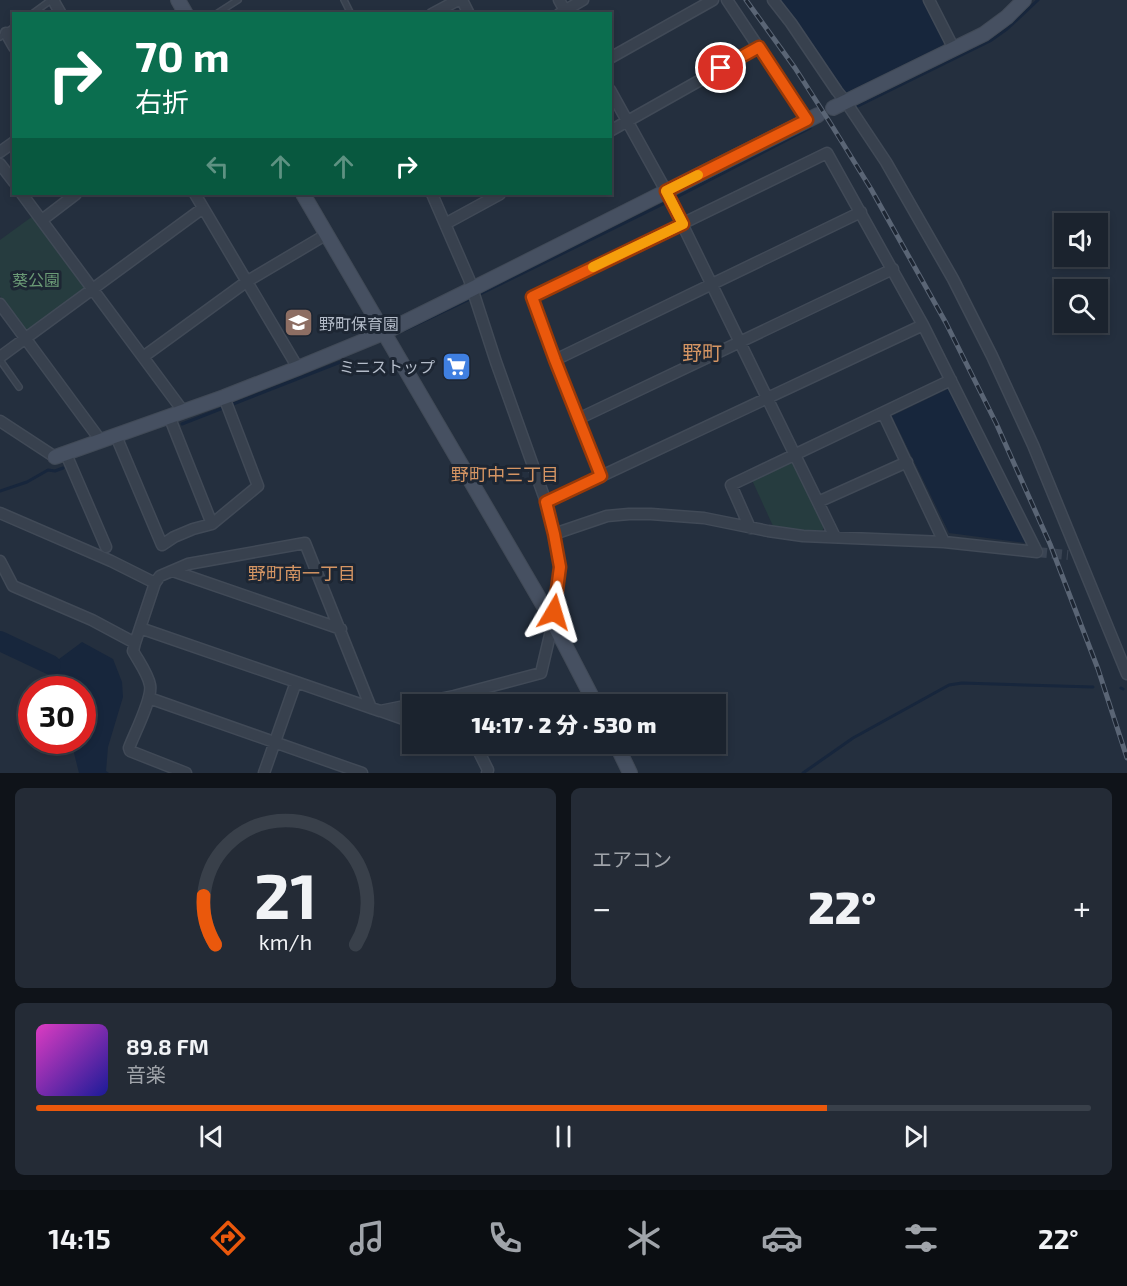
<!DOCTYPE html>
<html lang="ja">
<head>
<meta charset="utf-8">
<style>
  body { margin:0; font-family:"Exo 2","Noto Sans JP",sans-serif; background:#242b36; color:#f1f3f6; height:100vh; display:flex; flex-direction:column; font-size:22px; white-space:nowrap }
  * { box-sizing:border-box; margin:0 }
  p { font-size:20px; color:#a0a4aa }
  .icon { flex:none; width:33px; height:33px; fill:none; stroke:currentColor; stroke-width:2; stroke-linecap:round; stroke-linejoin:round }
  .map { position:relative; height:773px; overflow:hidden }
  .sheet { display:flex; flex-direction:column; gap:15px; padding:15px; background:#0f1319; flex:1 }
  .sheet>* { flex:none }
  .guide { position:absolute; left:12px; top:12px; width:600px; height:183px; border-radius:0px; box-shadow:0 3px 9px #0003,0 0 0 2px #39404a; background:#0b6e4f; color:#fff; overflow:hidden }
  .fabs { position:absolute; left:1054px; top:213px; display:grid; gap:12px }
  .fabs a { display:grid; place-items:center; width:54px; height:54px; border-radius:0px; background:#1b232e; box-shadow:0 3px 9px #0003,0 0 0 2px #39404a; font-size:30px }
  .speed { position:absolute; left:18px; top:676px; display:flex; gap:12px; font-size:30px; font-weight:700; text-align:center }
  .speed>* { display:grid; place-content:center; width:78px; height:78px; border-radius:50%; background:#1b232e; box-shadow:0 3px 9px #0003,0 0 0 2px #39404a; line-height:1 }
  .speed .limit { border:9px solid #d22; background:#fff; color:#111 }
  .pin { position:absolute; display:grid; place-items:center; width:51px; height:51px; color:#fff; margin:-26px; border:3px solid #fff; border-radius:50%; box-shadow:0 2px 6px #0007 }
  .me { position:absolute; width:66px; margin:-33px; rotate:7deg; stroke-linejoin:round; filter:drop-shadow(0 0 4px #0008) }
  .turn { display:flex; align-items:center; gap:21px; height:126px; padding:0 24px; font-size:27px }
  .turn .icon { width:78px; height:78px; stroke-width:2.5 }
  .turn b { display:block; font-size:42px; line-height:51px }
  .lanes { display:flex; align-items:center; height:57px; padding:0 24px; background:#0003; justify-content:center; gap:30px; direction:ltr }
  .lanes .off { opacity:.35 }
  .big { font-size:45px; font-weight:800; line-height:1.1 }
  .sheet .card { flex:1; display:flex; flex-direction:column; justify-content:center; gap:9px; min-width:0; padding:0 21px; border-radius:9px; background:#242b36 }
  .sheet .dial { align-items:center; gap:0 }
  .dial svg { height:156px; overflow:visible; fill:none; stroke:#39404a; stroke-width:7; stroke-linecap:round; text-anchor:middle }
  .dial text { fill:#f1f3f6; stroke:none }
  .song { display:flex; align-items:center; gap:18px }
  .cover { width:72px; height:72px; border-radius:9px; background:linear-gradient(135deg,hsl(310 70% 55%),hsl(240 70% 35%)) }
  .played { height:6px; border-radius:3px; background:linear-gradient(90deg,#ea580c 75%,#39404a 75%) }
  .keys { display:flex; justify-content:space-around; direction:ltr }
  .heat { display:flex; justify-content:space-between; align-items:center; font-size:33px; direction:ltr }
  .sheet .tiles { flex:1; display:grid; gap:15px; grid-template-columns:1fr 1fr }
  .card:last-child { grid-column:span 2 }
  .trip { position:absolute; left:402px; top:694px; width:324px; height:60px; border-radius:0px; background:#1b232e; box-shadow:0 3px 9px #0003,0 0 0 2px #39404a; font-weight:800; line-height:60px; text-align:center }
  .dock { display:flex; height:96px; justify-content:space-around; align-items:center; background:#0b0e12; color:#a0a4aa }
  .dock .icon { width:42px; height:42px }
  .dock .current { color:#ea580c }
  .dock b { font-size:27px; color:#f1f3f6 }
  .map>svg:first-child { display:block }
  .green { fill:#263c3f }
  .water { fill:#17263c }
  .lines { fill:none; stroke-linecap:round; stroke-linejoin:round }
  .stream { stroke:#17263c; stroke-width:3 }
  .river { stroke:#17263c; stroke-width:20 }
  .street-tunnel { stroke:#3a4453; stroke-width:10; stroke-dasharray:10 5; stroke-linecap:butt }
  .lane-casing { stroke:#414a57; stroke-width:8 }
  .street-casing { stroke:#414a57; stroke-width:13 }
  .secondary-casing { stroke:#414a57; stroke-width:16 }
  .lane { stroke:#38414e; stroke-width:5 }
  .street { stroke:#38414e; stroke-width:10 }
  .secondary { stroke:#465061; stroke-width:14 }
  .rail-casing { stroke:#5a6575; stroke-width:5 }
  .rail { stroke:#1d2633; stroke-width:3; stroke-dasharray:9; stroke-linecap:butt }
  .route-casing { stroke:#983908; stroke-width:15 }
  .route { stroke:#ea580c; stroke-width:10 }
  .slow { stroke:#f59e0b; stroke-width:10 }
  .labels { text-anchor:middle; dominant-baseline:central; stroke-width:6; stroke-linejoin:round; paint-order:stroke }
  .park-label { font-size:16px; fill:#6b9a76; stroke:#1d2633 }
  .poi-label { font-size:16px; fill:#b4bcc9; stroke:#1d2633; text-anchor:start }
  .neighbourhood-label { font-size:18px; fill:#d59563; stroke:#1d2633 }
  .quarter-label { font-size:20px; fill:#d59563; stroke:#1d2633 }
</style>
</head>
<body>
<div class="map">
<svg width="1127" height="773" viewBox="0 0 1127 773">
  <rect width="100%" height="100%" fill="#242f3e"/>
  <path class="green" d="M33,216L85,284L83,291L30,330L23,328L0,296V240Z
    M789,461L793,463L824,526L822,533H800L773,526L752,480Z"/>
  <path class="water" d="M778,0H922L944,42L943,46L845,94Z
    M948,389L1026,543L949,533L892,416Z
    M82,642L113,659L122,682L123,697L108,747L106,771L109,773H79L74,753L70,741H82V690H50L49,689L51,665Z"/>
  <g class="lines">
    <path class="stream" d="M858,106L990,41L1007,29L1038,0
      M673,199L810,128
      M405,330L468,300L667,202
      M182,424L343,361
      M0,491L27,482L48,470L55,471L63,468
      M1121,688L1123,689
      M803,773L853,738L949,685L962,683L1093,687"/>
    <path class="river" d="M0,641L51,665"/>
    <path class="street-tunnel" d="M1037,552L1068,555"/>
    <defs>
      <path id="lane" d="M344,0L351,14
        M32,14L51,0
        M216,14L238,0
        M0,37L14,27
        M0,360L19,387"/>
      <path id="street" d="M53,0L61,14
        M462,0L469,14
        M559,0L567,14
        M727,0L807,120
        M773,0L791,23L837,91L846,102L886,162L953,279L992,356L1033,445L1127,674
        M929,0L954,49
        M432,14L458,0
        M559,14L583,0
        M6,33L14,47
        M610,58L713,0
        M610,90L666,191L835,537
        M610,131L759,47
        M0,152L14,142
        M0,164L14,182
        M22,194L183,411
        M195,194L298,368
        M42,220L76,194
        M445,224L500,194
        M0,304L101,441
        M0,357L203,208
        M143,357L246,282L327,234
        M555,360L861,212
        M883,413L944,542
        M578,419L893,269
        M0,421L55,457
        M116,436L162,545L174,537L193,529L212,524L169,416
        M66,454L106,547
        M601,476L555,360L532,297L827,153L923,325L1037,552
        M546,502L923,325
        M818,502L907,462
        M0,513L111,561L155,583
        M212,524L258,486L224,397
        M750,528L731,485L951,380
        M554,534L607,516L629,514H651L704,518L768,531L803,536L944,542L1037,552
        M0,561L13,586L92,620L135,643
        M173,571L341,629
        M140,628L380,711L454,696L541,673L553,622L560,567L554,534L546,502L496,362L469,279L432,194
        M149,698L362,773
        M381,711L412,722
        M475,744L488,770L487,773
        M186,773L130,751L129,748C134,734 153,698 150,685C148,674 139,662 133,651L135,643L155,583L160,576L188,564L305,543L371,708
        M264,773L296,682"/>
      <path id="secondary" d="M178,0L186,14
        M833,108L984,34L1007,17L1024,0
        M303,194L553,622L596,705
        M55,457L224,397L298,368L383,333L472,289L818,115
        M616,744L630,773"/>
    </defs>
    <use href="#lane" class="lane-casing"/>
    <use href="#street" class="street-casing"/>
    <use href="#secondary" class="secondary-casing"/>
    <use href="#lane" class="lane"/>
    <use href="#street" class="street"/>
    <use href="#secondary" class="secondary"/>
    <defs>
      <path id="rail" d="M746,0L795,68L829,121L871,189L946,323L996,423L1050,544L1098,669L1127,758"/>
    </defs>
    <use href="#rail" class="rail-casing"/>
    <use href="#rail" class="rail"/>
  </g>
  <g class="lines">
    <defs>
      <path id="route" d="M554,612L560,567L554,534L546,502L601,476L555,360L532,297L683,224L666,191L807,120L759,47L721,68"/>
    </defs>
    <use href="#route" class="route-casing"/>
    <use href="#route" class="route"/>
    <path class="slow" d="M593,267L683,224L666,191L698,175"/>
  </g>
  <defs>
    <symbol id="school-square" viewBox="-11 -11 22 22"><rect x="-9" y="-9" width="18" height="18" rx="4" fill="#8d6e63" stroke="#1d2633"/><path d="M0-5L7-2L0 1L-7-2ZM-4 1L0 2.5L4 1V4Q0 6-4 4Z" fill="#fff"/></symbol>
    <symbol id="supermarket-square" viewBox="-11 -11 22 22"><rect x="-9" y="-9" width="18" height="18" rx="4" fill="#3f7fe0" stroke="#1d2633"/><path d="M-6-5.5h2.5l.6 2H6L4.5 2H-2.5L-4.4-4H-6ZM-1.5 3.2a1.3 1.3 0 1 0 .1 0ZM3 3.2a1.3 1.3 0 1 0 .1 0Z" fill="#fff"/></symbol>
  </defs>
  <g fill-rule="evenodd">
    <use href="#school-square" x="282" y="306" width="33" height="33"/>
    <use href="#supermarket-square" x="440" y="350" width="33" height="33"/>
  </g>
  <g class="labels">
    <g class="park-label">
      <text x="36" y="279">葵公園</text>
    </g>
    <g class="poi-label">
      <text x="319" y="323">野町保育園</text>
      <text x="435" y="366" text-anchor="end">ミニストップ</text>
    </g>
    <g class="neighbourhood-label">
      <text x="505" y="474">野町中三丁目</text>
      <text x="302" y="573">野町南一丁目</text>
    </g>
    <g class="quarter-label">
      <text x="702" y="352">野町</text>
    </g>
  </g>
</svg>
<div class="fabs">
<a><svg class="icon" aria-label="sound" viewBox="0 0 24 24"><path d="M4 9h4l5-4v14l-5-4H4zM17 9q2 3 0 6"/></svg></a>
<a><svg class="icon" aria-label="search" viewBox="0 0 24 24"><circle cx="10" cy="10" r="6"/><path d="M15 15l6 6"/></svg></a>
</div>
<div class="speed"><div class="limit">30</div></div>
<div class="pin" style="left:721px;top:68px;background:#d93025"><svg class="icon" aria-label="arrive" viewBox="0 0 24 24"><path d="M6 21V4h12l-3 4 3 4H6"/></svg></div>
<svg class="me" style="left:554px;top:612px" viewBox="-20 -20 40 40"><path d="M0-17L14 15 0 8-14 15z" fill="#ea580c" stroke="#fff" stroke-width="4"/></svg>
<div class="trip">14:17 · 2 分 · 530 m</div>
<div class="guide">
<div class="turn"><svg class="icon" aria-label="right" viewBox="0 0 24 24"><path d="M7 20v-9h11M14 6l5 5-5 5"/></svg><div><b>70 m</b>右折</div></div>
<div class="lanes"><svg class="icon off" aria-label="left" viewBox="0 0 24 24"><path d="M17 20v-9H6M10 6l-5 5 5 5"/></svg><svg class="icon off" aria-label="ahead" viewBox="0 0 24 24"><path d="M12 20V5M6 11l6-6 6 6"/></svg><svg class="icon off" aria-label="ahead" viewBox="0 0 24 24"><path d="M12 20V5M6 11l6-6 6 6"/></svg><svg class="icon" aria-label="right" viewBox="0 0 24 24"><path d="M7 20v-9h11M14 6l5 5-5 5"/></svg></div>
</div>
</div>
<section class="sheet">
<div class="tiles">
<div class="card dial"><svg viewBox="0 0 100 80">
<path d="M14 69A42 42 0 1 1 86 69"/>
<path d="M14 69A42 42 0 0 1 8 44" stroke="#ea580c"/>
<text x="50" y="56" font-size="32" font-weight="700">21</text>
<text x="50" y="72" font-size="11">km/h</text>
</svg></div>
<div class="card"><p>エアコン</p>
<div class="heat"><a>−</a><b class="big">22°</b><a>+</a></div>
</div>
<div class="card">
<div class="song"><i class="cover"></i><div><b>89.8 FM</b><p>音楽</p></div></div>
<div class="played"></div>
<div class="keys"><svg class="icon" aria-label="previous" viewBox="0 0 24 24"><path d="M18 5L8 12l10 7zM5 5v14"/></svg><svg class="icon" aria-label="pause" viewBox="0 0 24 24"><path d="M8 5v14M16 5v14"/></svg><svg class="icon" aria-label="next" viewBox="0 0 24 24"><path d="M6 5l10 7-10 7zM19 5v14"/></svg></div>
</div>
</div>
</section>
<nav class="dock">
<b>14:15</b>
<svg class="icon current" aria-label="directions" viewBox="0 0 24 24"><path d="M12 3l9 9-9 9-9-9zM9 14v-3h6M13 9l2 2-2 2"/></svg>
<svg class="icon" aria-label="music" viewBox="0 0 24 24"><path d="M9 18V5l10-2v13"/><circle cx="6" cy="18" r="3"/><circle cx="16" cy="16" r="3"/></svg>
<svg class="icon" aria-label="phone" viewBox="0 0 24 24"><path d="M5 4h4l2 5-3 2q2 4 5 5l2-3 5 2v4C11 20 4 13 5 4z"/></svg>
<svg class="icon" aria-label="climate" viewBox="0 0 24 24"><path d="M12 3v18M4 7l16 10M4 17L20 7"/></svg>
<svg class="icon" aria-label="car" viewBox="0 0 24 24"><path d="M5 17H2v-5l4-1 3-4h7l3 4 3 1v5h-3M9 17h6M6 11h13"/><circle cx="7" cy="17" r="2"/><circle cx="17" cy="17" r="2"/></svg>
<svg class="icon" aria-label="filters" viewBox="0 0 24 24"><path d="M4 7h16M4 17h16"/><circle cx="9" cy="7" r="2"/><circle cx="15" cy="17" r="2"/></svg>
<b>22°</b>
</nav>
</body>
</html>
